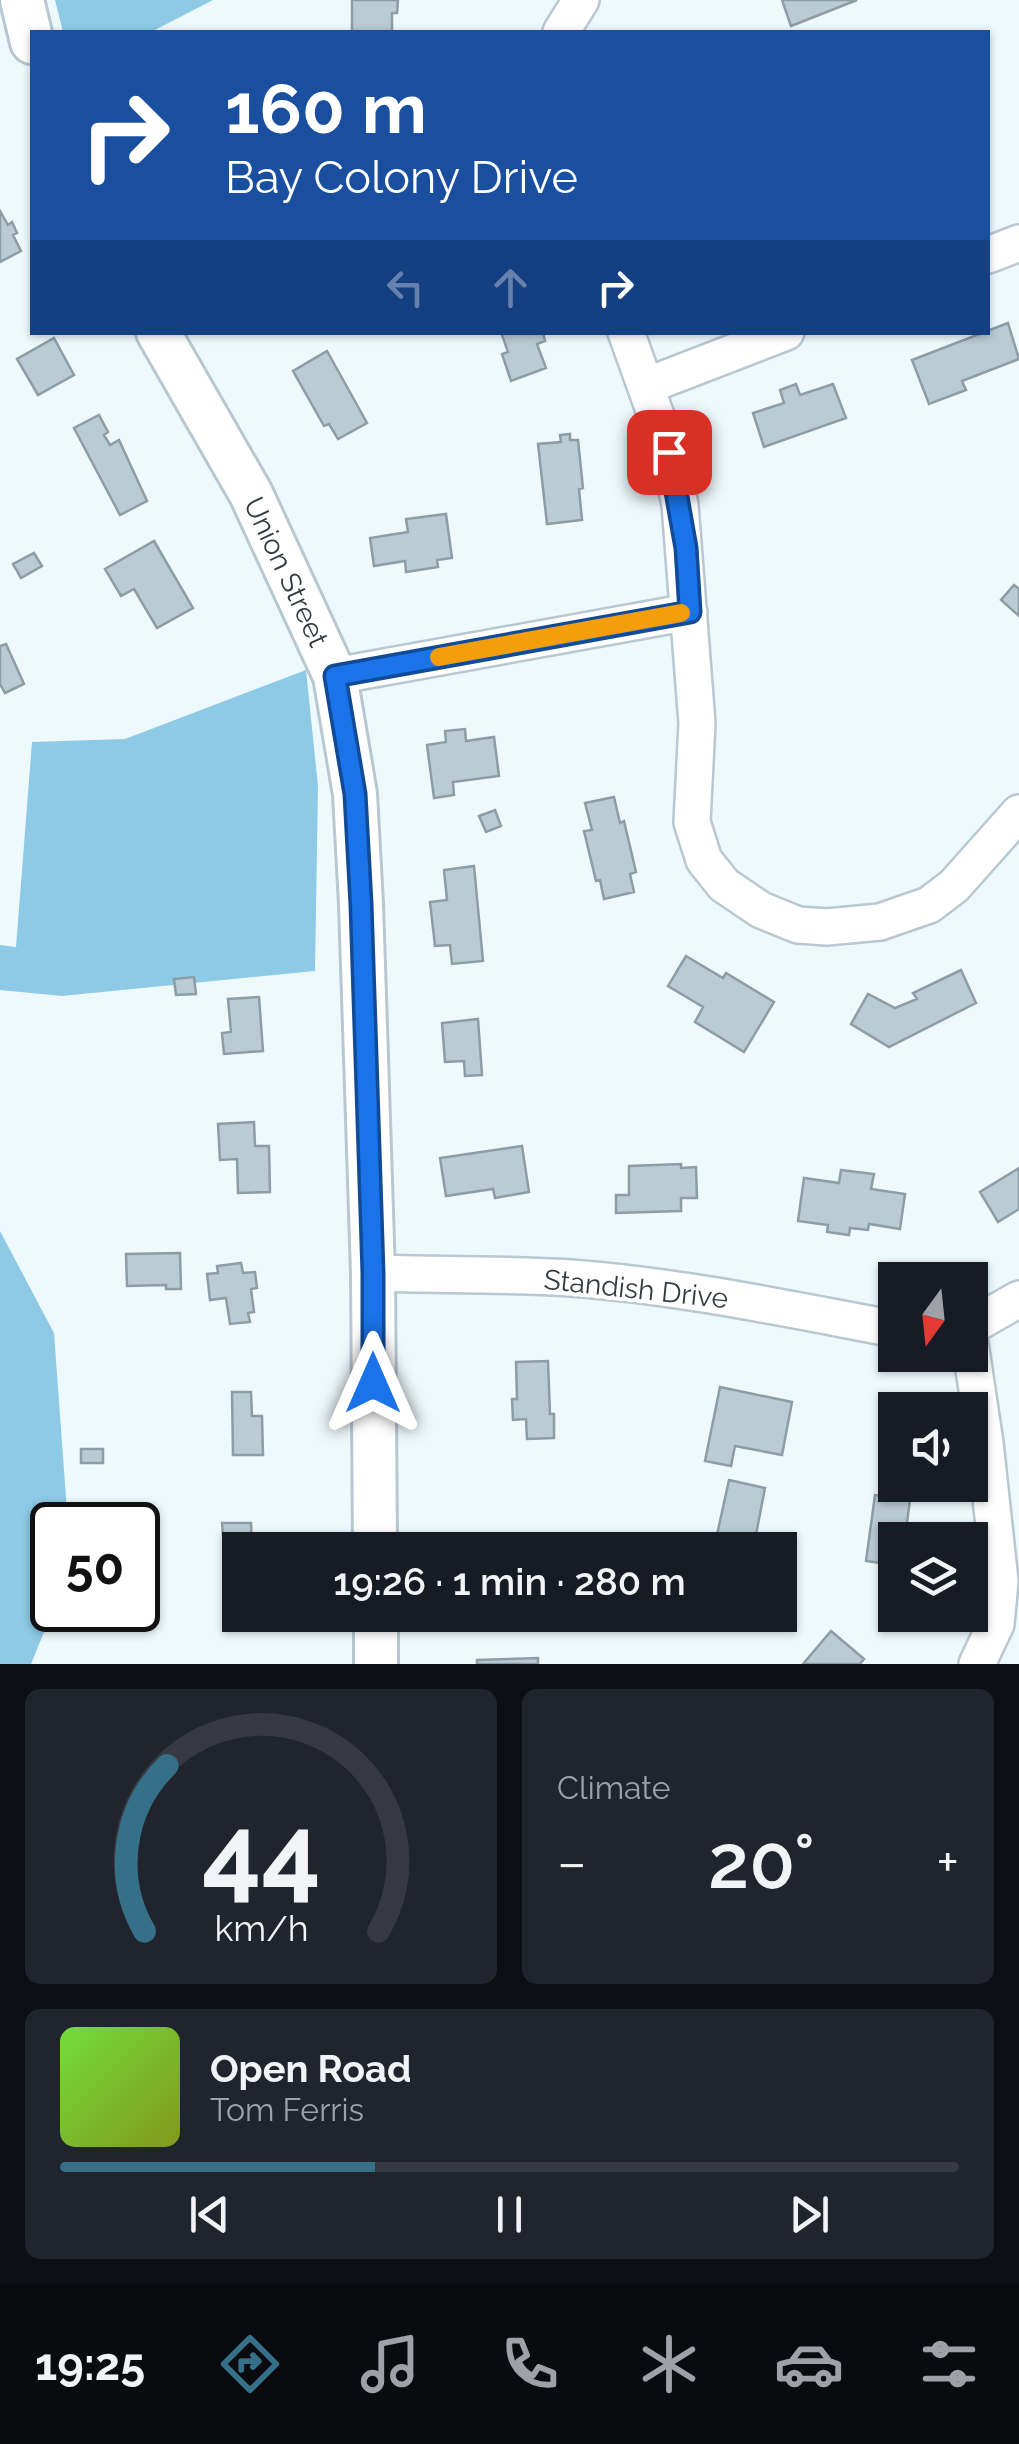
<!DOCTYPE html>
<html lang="en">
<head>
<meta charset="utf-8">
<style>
  body { margin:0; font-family:Raleway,sans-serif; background:#20242c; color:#f1f3f6; height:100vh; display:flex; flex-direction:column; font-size:38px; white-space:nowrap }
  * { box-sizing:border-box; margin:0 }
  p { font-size:32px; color:#9ea1a6 }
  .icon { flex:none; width:55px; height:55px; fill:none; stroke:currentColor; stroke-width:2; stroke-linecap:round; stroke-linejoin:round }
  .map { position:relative; height:1664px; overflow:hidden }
  .sheet { display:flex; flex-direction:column; gap:25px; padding:25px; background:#0d0f14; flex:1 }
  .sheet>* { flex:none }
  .banner { position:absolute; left:30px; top:30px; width:960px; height:305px; border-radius:0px; box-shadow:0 2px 8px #0004; background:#1a4fa0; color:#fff; overflow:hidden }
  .needle { width:65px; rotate:195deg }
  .tools { position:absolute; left:878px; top:1262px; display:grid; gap:20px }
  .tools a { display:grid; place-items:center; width:110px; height:110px; border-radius:0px; background:#171b24; box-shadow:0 2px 8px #0004; font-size:50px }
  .speed { position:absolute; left:30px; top:1502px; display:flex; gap:20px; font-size:50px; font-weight:700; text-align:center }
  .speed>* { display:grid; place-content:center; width:130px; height:130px; border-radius:50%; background:#171b24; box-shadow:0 2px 8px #0004; line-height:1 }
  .speed .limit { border:5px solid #111; border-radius:15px; background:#fff; color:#111 }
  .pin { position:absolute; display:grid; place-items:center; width:85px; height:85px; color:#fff; margin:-42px; border-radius:20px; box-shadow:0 5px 15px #0006 }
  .me { position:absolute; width:110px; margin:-55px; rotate:0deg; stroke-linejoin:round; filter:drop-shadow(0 0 8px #0008) }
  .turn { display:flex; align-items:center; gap:35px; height:210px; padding:0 30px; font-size:45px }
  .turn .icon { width:130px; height:130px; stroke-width:2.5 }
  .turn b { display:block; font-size:70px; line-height:85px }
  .lanes { display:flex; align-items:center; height:95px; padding:0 30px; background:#0003; justify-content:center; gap:50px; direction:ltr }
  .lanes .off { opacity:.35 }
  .big { font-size:75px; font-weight:600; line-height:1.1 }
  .sheet .card { flex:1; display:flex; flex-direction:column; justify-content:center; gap:15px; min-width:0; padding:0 35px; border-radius:15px; background:#20242c }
  .sheet .dial { align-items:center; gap:0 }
  .dial svg { height:260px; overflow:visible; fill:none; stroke:#363941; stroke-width:7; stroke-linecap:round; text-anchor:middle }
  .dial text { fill:#f1f3f6; stroke:none }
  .song { display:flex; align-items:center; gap:30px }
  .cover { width:120px; height:120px; border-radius:15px; background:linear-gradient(135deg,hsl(100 70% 55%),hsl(70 70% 35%)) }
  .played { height:10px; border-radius:5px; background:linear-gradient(90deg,#356f88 35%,#363941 35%) }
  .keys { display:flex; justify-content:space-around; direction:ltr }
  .heat { display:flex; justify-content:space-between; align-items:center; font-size:55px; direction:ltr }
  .sheet .tiles { flex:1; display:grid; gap:25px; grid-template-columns:1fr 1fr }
  .card:last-child { grid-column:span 2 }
  .trip { position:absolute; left:222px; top:1532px; width:575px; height:100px; border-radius:0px; background:#171b24; box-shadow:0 2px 8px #0004; font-weight:600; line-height:100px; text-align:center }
  .menu { display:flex; height:160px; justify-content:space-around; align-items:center; background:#090b0e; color:#9ea1a6 }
  .menu .icon { width:70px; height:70px }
  .menu .on { color:#356f88 }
  .menu b { font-size:45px; color:#f1f3f6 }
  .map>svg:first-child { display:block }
  .forest { fill:#8ecae6 }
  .building { fill:#bacbd4; stroke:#8d9da5; stroke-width:2.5 }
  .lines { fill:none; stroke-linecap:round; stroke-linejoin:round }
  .minor-casing { stroke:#b8c8d1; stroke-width:40 }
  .major-casing { stroke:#b8c8d1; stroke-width:48 }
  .minor { stroke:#fff; stroke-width:35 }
  .major { stroke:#fff; stroke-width:42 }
  .route-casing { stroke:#114b97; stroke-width:25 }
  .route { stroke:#1a73e8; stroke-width:18 }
  .slow { stroke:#f59e0b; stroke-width:18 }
  .labels { text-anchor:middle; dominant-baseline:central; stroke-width:8; stroke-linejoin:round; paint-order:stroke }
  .street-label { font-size:28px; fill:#343b3e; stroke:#fff }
</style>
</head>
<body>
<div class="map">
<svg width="1019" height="1664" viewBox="0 0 1019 1664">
  <rect width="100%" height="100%" fill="#eef9fe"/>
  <path class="forest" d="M55,0H213L151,32H63Z
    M306,670L318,786L315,971L62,996L0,990V945L16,947L32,742L125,739Z
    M0,1231L54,1333L68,1525H52L53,1610L31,1664H0Z"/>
  <path class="building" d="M352,0H398L397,13H392V32H352Z
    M782,0H857L791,26Z
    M0,211L8,225L12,222L17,233L13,235L21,251L0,262Z
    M1008,323L1019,359L962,381L966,390L929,404L912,360Z
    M501,332H543L545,341L537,344L546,368L511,381L502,354L508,352Z
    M54,338L74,375L38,395L17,359Z
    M327,351L367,423L338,439L329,424L324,426L293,371Z
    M796,384L800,395L833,384L846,418L764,447L753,413L784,403L780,390Z
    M99,415L108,432L104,435L110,445L119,440L147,501L120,515L74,428Z
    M570,434V440H578L583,488L579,489L582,520L547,524L538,444L561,442L560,435Z
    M446,514L452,558L437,560L438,567L406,572L405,561L374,566L370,538L408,532L406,519Z
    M154,541L193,608L157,628L134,589L121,596L105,569Z
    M34,553L42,566L21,578L13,564Z
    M1014,585L1019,589V616L1001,600Z
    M6,644L24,684L5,693L0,684V646Z
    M465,729L466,741L494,737L499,776L453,782L454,795L434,798L427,745L446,742L445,731Z
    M614,797L620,823L624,821L636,872L630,874L634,892L604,899L600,880L596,881L584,831L592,830L585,803Z
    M495,810L501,826L486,832L479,816Z
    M474,866L483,961L452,964L450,945L435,946L430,902L447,900L444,870Z
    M686,956L723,978L726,973L774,1002L744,1052L695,1022L703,1007L668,986Z
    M961,970L976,1003L889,1047L851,1024L868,994L895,1008L917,999L913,993Z
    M194,977L196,994L176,995L174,979Z
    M259,997L263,1051L224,1054L222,1033L231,1032L228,999Z
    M478,1019L482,1075L465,1076L464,1061L445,1062L442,1023Z
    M254,1122L255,1146H269L270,1192L238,1193L237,1159L220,1160L218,1124Z
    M522,1146L529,1192L495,1198L493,1189L446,1196L440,1158Z
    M681,1164V1168L696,1167L697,1198H681V1211L616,1213V1195H629V1166Z
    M1019,1168V1209L998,1222L980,1192Z
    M841,1170L874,1174L871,1189L905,1194L900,1229L869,1224L868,1230L850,1228L849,1235L827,1232L828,1225L798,1221L804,1178L839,1183Z
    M180,1253L181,1289H166V1285L127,1286L126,1254Z
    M241,1263L243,1273L255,1272L257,1288L251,1289L254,1312L248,1313L250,1322L230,1324L226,1298L210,1300L207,1274L218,1273L217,1266Z
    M548,1361L550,1414H554V1438L527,1439L526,1419L513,1420L512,1399H517L516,1362Z
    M720,1387L792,1402L782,1455L735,1446L731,1466L705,1461Z
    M232,1392H251L252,1416H262L263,1455H233Z
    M81,1449H103V1463H81Z
    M729,1480L765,1488L753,1550L715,1544Z
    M875,1495L910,1500L905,1537L913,1540H895V1565L866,1561Z
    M222,1523H251L252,1544H262V1550H240V1592H229L228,1535H223Z
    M462,1534L515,1536L514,1550H461Z
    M644,1536L666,1540L664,1550H642Z
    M831,1631L864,1659L860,1664H803Z
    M538,1658V1664H477V1660Z"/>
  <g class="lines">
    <defs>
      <path id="minor" d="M561,32L581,0
        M988,255L1019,243
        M626,332L669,452L680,505L697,723L692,822L704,860L724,885L761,910L798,925L827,927L880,922L929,905L954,886L1019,813
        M646,386L786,332
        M335,676L689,612
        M373,1273C439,1275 506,1274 571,1278C680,1286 788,1309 895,1329
        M970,1327L1019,1299
        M970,1343L985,1443L1000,1581L996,1624L977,1664"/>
      <path id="major" d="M22,0L32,42
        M158,332L251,494L335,676L355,794L361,904L373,1273L375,1550
        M376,1615V1664"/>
    </defs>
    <use href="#minor" class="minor-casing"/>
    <use href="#major" class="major-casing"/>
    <use href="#minor" class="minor"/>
    <use href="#major" class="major"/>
  </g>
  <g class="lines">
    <defs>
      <path id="route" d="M373,1383V1273L361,904L355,794L335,676L690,612L686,548L669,452"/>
    </defs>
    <use href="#route" class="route-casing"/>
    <use href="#route" class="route"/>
    <path class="slow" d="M439,657L681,613"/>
  </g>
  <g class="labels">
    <g class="street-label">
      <text transform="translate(286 572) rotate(65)">Union Street</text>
      <text transform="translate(636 1289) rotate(6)">Standish Drive</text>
    </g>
  </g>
</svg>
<div class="tools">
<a><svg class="needle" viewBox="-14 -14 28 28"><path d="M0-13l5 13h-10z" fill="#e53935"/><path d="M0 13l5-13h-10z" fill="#9ea1a6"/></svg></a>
<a><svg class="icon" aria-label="sound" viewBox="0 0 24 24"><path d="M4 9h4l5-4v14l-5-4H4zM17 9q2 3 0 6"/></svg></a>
<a><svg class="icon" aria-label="layers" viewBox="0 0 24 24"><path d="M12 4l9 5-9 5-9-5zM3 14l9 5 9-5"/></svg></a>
</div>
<div class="speed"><div class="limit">50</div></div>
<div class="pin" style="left:669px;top:452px;background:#d93025"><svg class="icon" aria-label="arrive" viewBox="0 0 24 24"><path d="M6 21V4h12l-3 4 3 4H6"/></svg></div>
<svg class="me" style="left:373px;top:1383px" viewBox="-20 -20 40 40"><path d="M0-17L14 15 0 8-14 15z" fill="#1a73e8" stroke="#fff" stroke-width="4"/></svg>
<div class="trip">19:26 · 1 min · 280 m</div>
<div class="banner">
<div class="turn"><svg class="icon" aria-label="right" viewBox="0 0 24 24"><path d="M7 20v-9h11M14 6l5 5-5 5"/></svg><div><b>160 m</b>Bay Colony Drive</div></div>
<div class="lanes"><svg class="icon off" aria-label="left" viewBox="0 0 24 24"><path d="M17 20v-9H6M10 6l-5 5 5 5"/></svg><svg class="icon off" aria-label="ahead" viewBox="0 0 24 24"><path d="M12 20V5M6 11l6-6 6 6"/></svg><svg class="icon" aria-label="right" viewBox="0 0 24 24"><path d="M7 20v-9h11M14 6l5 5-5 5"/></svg></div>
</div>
</div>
<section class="sheet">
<div class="tiles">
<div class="card dial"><svg viewBox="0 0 100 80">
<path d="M14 69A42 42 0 1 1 86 69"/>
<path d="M14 69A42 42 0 0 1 21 18" stroke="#356f88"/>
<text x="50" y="56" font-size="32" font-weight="700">44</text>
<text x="50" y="72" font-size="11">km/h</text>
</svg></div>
<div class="card"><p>Climate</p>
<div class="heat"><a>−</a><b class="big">20°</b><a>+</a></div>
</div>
<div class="card">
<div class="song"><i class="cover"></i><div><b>Open Road</b><p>Tom Ferris</p></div></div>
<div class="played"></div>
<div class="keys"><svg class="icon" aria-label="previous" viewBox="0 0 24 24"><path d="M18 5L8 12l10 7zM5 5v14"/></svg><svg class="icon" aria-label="pause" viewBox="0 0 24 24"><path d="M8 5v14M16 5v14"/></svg><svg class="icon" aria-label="next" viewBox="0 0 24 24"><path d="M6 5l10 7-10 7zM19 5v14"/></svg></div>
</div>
</div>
</section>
<nav class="menu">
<b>19:25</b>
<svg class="icon on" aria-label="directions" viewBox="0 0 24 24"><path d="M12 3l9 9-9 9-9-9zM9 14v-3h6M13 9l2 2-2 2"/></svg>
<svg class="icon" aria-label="music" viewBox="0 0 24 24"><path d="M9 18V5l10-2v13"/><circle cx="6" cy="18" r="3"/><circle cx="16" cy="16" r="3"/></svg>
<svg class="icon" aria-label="phone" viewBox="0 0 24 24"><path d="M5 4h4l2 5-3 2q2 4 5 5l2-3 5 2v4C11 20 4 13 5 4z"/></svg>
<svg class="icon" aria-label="climate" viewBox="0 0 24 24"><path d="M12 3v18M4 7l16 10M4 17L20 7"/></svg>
<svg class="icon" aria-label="car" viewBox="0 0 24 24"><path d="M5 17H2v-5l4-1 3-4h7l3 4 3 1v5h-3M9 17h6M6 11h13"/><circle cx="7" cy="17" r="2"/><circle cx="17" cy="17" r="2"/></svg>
<svg class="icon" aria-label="filters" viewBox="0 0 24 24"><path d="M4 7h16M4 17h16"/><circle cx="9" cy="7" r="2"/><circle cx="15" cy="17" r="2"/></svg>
</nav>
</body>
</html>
